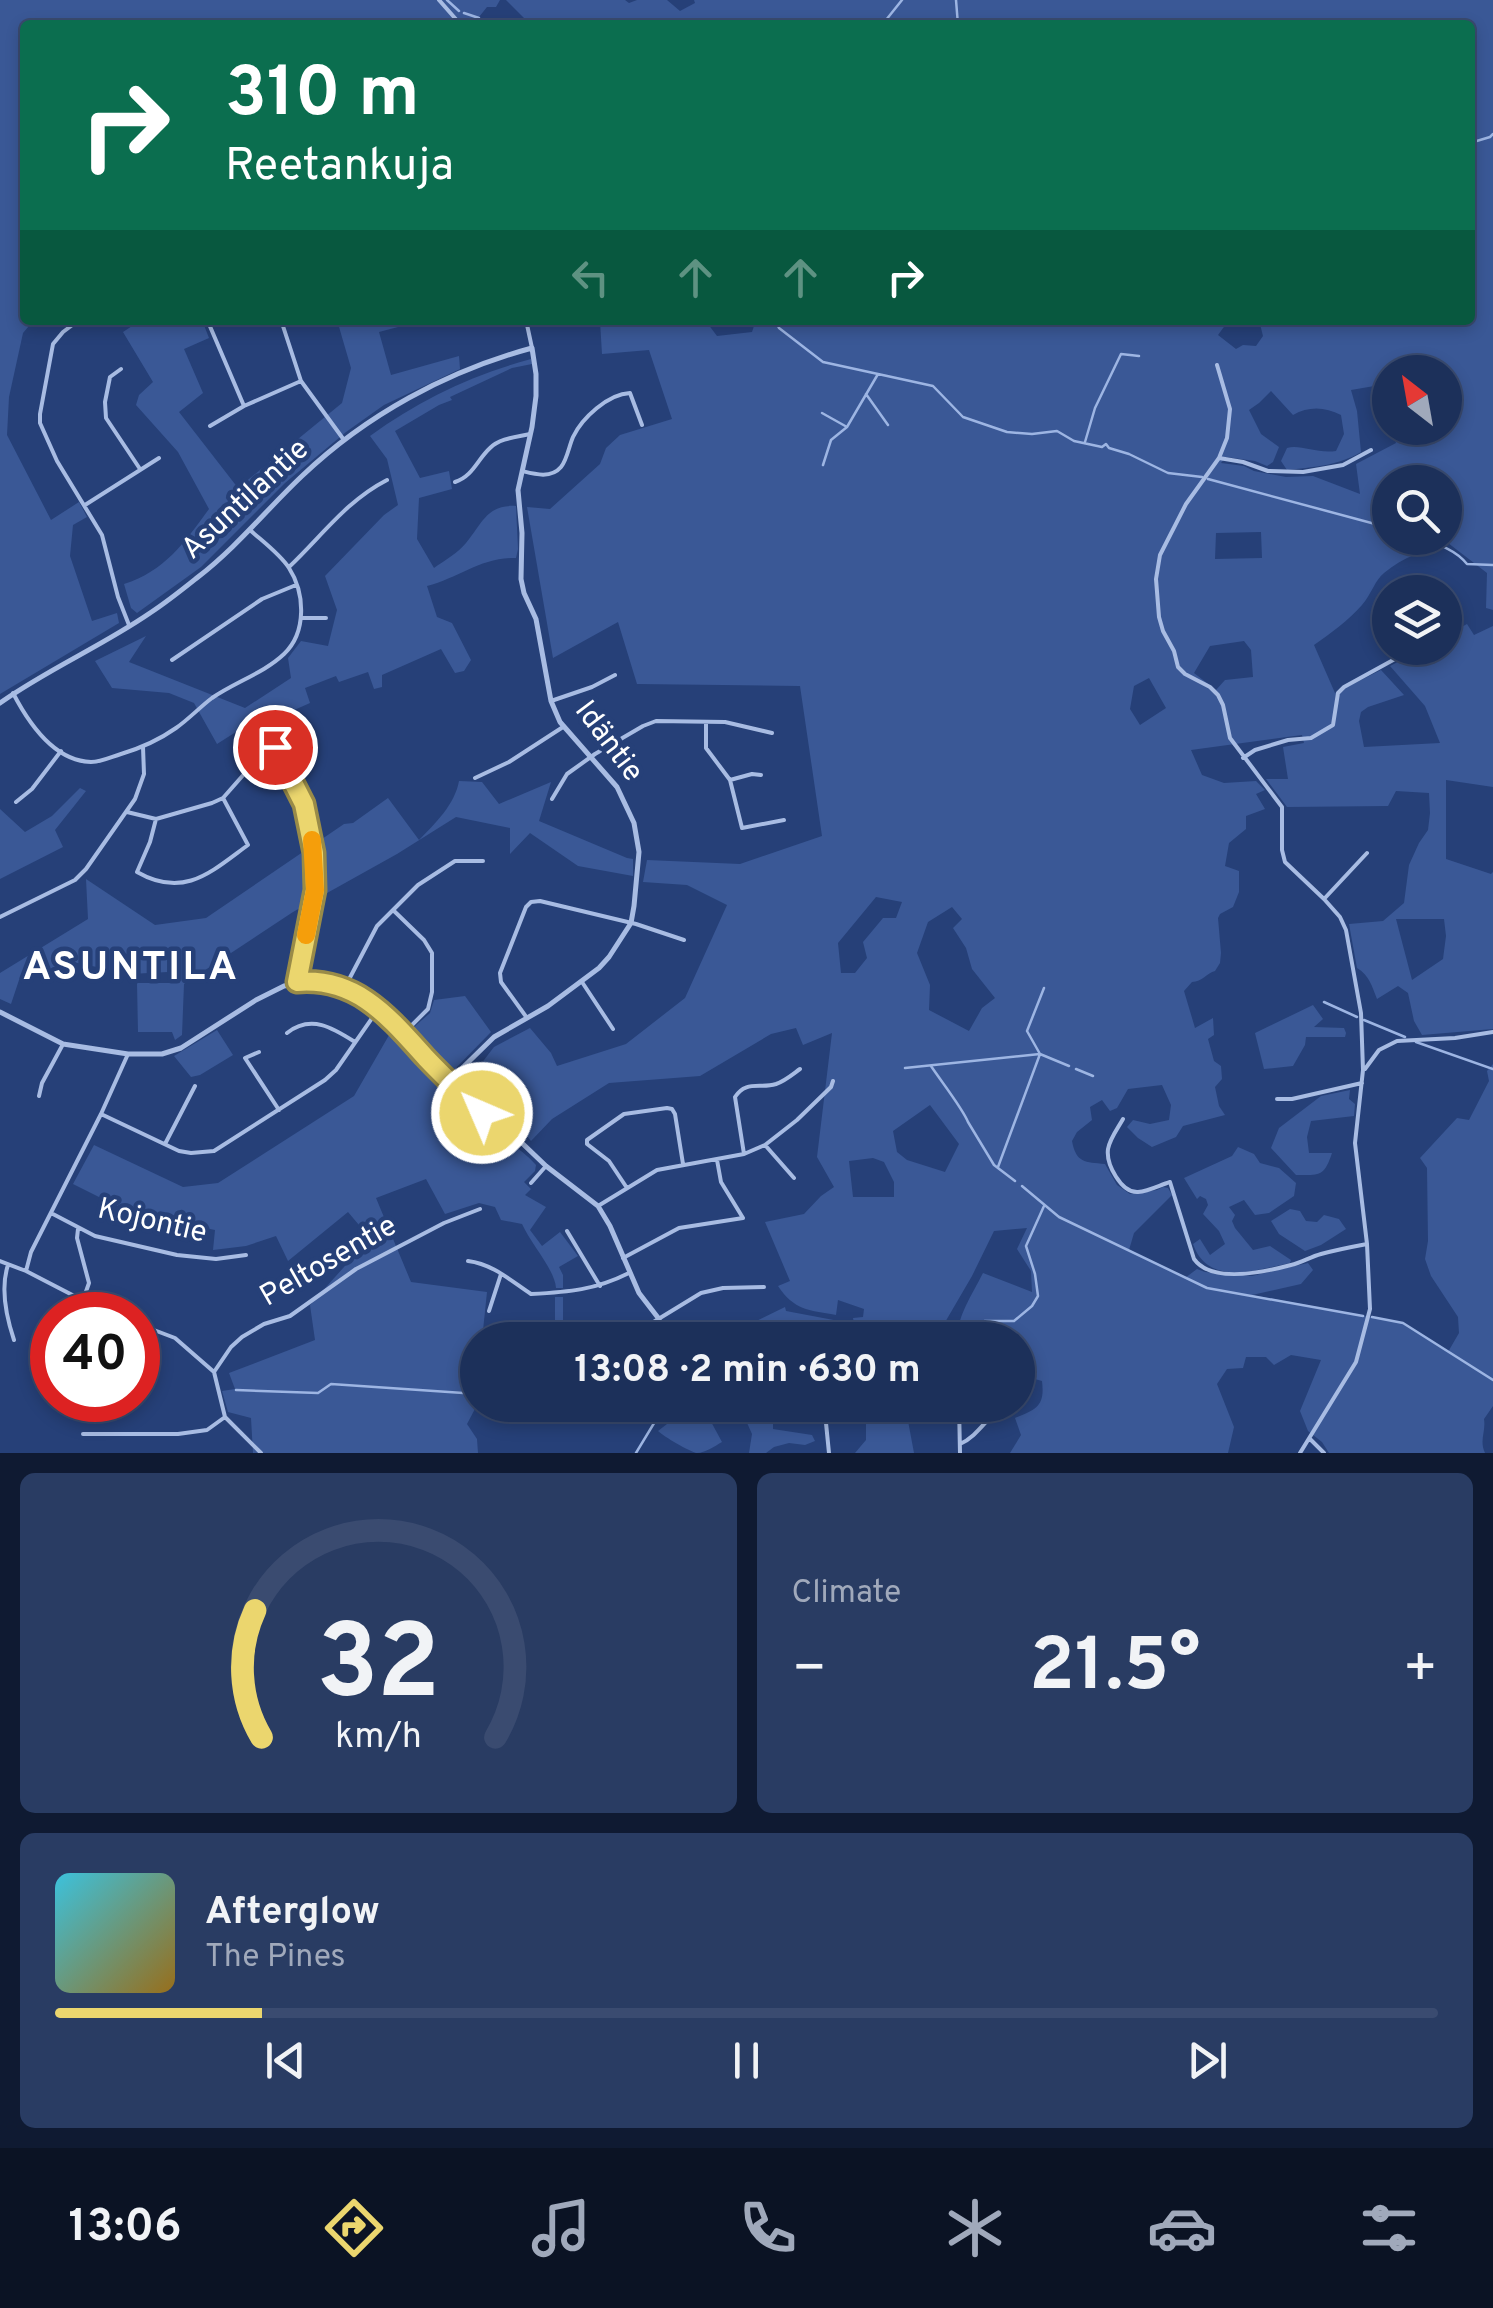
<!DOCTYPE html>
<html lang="en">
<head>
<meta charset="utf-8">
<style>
  body { margin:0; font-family:Overpass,sans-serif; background:#293c63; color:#f1f3f6; height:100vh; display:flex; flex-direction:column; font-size:38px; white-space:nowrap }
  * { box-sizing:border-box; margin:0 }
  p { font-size:32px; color:#a0a9bb }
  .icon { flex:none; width:55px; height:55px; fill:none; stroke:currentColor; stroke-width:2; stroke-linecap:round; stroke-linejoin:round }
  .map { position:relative; height:1453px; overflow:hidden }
  .side { display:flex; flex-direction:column; gap:20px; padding:20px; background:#0f1a32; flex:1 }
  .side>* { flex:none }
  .top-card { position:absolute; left:20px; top:20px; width:1455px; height:305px; border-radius:10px; box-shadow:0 5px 15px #0003,0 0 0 2px #3a4b70; background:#0b6e4f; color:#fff; overflow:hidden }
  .needle { width:65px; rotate:329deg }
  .buttons { position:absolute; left:1372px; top:355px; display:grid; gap:20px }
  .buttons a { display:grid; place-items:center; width:90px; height:90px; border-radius:50%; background:#1c305a; box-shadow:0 5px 15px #0003,0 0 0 2px #3a4b70; font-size:50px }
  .speed { position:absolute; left:30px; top:1292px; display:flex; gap:20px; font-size:50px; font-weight:700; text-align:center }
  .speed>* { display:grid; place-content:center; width:130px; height:130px; border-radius:50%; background:#1c305a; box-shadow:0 5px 15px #0003,0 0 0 2px #3a4b70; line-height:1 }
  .speed .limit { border:15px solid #d22; background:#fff; color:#111 }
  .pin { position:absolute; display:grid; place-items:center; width:85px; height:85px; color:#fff; margin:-42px; border:5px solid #fff; border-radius:50%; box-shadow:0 2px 10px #0007 }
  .me { position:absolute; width:110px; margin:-55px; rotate:315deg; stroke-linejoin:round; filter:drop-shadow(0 0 8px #0008) }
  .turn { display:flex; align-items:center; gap:35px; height:210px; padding:0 40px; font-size:45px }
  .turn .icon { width:130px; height:130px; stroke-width:2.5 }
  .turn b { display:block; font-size:70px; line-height:85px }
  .lanes { display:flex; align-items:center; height:95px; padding:0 40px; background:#0003; justify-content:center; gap:50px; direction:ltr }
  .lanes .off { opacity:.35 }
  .big { font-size:75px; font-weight:700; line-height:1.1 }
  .side .card { flex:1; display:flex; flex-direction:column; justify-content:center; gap:15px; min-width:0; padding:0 35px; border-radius:15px; background:#293c63 }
  .side .dial { align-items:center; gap:0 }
  .dial svg { height:260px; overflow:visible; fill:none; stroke:#3a4b70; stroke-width:7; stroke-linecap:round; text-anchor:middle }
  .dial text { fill:#f1f3f6; stroke:none }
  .song { display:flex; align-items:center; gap:30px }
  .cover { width:120px; height:120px; border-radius:15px; background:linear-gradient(135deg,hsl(190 70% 55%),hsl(40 70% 35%)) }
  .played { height:10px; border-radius:5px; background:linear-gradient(90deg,#ebd66e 15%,#3a4b70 15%) }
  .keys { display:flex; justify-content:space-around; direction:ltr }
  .heat { display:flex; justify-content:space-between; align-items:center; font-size:55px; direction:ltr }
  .side .tiles { flex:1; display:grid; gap:20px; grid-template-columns:1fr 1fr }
  .card:last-child { grid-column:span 2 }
  .trip { position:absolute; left:460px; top:1322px; width:575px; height:100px; border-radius:50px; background:#1c305a; box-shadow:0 5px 15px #0003,0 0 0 2px #3a4b70; font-weight:700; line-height:100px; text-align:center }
  .dock { display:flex; height:160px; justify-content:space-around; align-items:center; background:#0b1324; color:#a0a9bb }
  .dock .icon { width:70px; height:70px }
  .dock .current { color:#ebd66e }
  .dock b { font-size:45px; color:#f1f3f6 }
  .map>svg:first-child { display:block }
  .green { fill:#3a5896; fill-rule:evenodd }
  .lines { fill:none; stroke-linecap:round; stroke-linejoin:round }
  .stream { stroke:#9db5e3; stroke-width:2.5 }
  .minor { stroke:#a8bce3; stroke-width:4 }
  .tertiary { stroke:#a8bce3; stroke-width:5 }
  .route-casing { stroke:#998b48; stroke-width:25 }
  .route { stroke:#ebd66e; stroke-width:18 }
  .slow { stroke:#f59e0b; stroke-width:18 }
  .labels { text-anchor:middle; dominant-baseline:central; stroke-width:9; stroke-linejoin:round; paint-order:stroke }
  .street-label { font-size:30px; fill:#fff; stroke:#264078 }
  .district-label { font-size:40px; font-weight:bold; letter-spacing:2.5px; fill:#fff; stroke:#264078 }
</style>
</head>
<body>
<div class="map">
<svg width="1493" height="1453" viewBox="0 0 1493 1453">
  <rect width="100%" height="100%" fill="#264078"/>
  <path class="green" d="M0,0H500L496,7H487L479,17V25H25V320H34L23,333L9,397L7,435L51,520L79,502L87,517L73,525L70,556L92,621L117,613L119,623L0,694Z
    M506,0H625L629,3L637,0H667L680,11L695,3L694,0H1493V610L1486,608L1487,573L1448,543C1425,550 1403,557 1384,573C1375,580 1371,595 1362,605C1348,621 1331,633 1314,645L1335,693L1381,670L1404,695L1368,707L1361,712L1359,721L1364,747L1440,743L1425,706L1390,666L1424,648H1445V636L1467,624L1474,635L1493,626V787L1446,780V859L1491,874L1493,872V1029L1422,1035L1414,1021L1408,993L1398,986L1377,999C1372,986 1369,975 1357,968L1349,924L1383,921L1404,903L1409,865L1419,843L1428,830L1430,813L1429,793L1396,791L1388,806L1287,807L1266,779H1288L1283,747L1304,743L1302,735L1191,750L1202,775L1224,783L1256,781L1265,790L1256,794L1265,809L1246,816V829L1229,843L1225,866L1239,871V892L1233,907L1220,914L1218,918L1221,953L1220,963L1215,971C1207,973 1202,982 1192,982L1184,991L1195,1028L1213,1018L1214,1035L1208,1039L1214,1061L1221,1066L1222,1079L1215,1087L1219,1106L1225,1115L1183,1126L1176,1137L1152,1147L1138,1138L1127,1127L1133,1120L1150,1124L1169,1120L1171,1105L1162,1085L1128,1089L1117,1108L1110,1111L1102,1100L1090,1107L1092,1120L1077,1132L1072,1141C1076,1163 1085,1162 1105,1164L1117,1185L1130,1194L1157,1190L1163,1187L1168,1188L1172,1195L1134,1233L1129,1250L1185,1278L1197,1269L1205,1272L1252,1276L1308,1263L1313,1270L1301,1284L1252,1295L1403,1323L1448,1352L1459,1333L1458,1317L1431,1276L1425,1259L1428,1241L1427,1168L1420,1158L1457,1118L1469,1120L1489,1081L1487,1071L1493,1064V1406L1484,1419C1486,1432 1479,1440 1485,1453H1329L1322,1442L1308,1431L1300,1411L1321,1360L1291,1355L1274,1365L1266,1357H1246L1243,1368L1227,1369L1217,1384L1234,1427L1228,1453H1010L1021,1435L1015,1418C1037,1409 1045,1406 1042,1381L1024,1376L1018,1382V1340H957C957,1316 972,1295 983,1273L1032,1292L1031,1271L1017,1249L1027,1228L994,1231L972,1276L944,1324L923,1323L902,1328L890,1334H861L855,1328L853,1318L863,1317L864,1309L838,1300L836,1315C808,1310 794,1310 778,1286L790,1281L765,1222L804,1214L821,1196L834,1187L817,1157L832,1033L803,1045L796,1028L771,1034L700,1076L609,1083L552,1119L531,1141L474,1073L494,1047L530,1028L551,1053L557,1066L626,1044L685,998L727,905L687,885L643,882L647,860L740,864L822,836L800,686L637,684L618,622L553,658L527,507L550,509L600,464L606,448L620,435L672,419L649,350L602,354L600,321L705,320L717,336L752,332L756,320H1229L1218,335L1236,349L1243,345L1256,346L1263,336L1259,320H1470V25H524V18ZM1390,372H1445V428H1391L1396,443L1356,464L1360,494L1313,476L1286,477L1254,471L1244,466L1221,463L1226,457L1255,461L1267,466L1273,462L1279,447L1261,434L1249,410L1259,403L1271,391L1293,415C1309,406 1325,407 1341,415L1344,434L1336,451C1317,454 1300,444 1287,448L1281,461L1287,470C1312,467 1338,466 1361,452L1357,411L1351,390L1386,384L1390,386ZM1390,482H1445V538H1390ZM1261,532L1262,558L1215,559L1216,533ZM1244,641L1251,650L1253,677L1225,680L1216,690L1194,673L1210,646ZM1149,678L1166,708L1140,725L1130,709L1134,686ZM876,897L902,902L896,918H883L863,942L867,958L855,973H841L838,943ZM952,907L962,919L953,928L966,948L972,969L995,998L982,1008L969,1031L929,1010L930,985L917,953L928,922ZM1396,919H1444L1446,936L1443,959L1412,980ZM930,1105L959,1144L945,1172L907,1160L897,1152L893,1131ZM873,1158L884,1162L894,1182V1197H853L849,1161Z
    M141,320H202L209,338L184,349L203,393L179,412L238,488L342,403L351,368L337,320H397L398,327L379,332L391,375L459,356L460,369L384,405L346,432L285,483L201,567L137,613L131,608L124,584C165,571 184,543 209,509L178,452L136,405L139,395L153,382L123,332Z
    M531,359L532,364L512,368L450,397L452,400L439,405L395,431L420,478L449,471L452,489L419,498L417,539L434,568C445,560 458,553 466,543C482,524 487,504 516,506L518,549L516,558C481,557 459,578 427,586L437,617L452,623L471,660L464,671L455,673L441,649L382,675V687L374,689L368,672L339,682L336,676L305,688L310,703L274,719L283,736L272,738L258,718L217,744L194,703L169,693L112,688L95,661L146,636L129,662L245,708L291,678L288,658L301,641L328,646L337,610L325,576L384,515L398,505L387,459L370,436C419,400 472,375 531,359Z
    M459,781L482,782L499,804L551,782L539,821L627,858L633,859V876L578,866L530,833L510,854V828L456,817L397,854L293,912L184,984L182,1035L175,1040L172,1032H138L137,983H171L168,972L130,974L73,962L19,980L11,1004L0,999V973L88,919L86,879L155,925L206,918L344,824L353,823L388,798L419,840C435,824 455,804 459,781Z
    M80,788L86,791L55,830L63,847L0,879V809L25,832L52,816Z
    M465,996L491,1032L453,1071L427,1046L414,1027L430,1013L434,1000Z
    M1313,1005L1323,1019L1314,1027L1344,1028L1346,1033L1345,1037H1306L1305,1045L1293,1066L1264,1069L1255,1033Z
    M217,1030L233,1055L200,1075L191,1077L174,1056Z
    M392,1030C418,1062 448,1095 480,1122C499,1137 520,1147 536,1165L535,1171L524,1182L531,1189L525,1195L546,1207L530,1230L542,1246L560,1232L578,1256L559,1267L563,1275V1288H556C555,1270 531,1244 522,1224L501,1220L495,1207L479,1203L445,1214L426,1179L376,1198L411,1282L487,1292L482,1340H478L477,1394L470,1395L476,1407L467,1424L477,1439L478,1453H253L251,1418L228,1412L222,1391L235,1389L229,1373L315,1340L310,1305L370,1238L348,1212L288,1261L276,1236L246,1246L213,1250L215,1230L131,1213L73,1184L94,1145L183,1187L218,1183L354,1096Z
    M1350,1090L1349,1099L1355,1104L1354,1116L1311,1121L1307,1137L1309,1153H1332C1324,1177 1320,1175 1296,1175L1271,1148L1279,1128L1321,1096Z
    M1238,1147L1254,1154L1260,1163L1279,1168L1296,1183L1294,1196L1269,1213L1255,1215L1244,1200L1229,1207L1235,1215L1232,1221L1235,1228L1253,1250L1270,1246L1291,1260L1290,1263C1256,1270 1208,1287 1193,1244L1200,1239L1210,1255L1225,1244L1219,1231L1203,1214L1208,1205L1206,1199L1200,1196L1197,1199L1184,1178L1232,1156Z
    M1290,1209L1300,1211L1306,1221L1317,1222L1324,1215L1339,1219L1346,1229L1321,1245L1305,1251L1279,1234L1271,1221Z
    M555,1297H563V1340H489L515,1337L525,1323L555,1320Z
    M785,1307L786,1311L839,1321L843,1324L848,1335L780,1340H702L730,1334Z
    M678,1405H698L709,1418L722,1442C715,1446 705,1453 697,1453C690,1452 663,1436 658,1431L667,1424Z
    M739,1405H782L780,1419L773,1421V1429L812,1435L815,1441L805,1445L789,1443L774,1447L766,1453H749L752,1434Z
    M858,1405H938L908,1421L914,1453H855L866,1440V1419L855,1409Z"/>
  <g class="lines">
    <path class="stream" d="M447,0L459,11
      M956,0L958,25
      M464,13L479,18
      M882,25L902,0
      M1470,143L1490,137L1493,134
      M775,320L779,328L823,362L933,386L963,417L1007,432L1032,434L1057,431L1074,441L1102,447L1106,444L1109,448L1129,454L1168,473L1202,477
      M866,394L888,425
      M822,413L847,427
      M1085,442L1095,408L1121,354L1139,356
      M823,465L831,440L847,427L878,374
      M1208,479L1390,528
      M1419,538C1437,544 1455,549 1467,564L1493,565
      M1324,1002L1357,1017
      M1364,1020L1405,1037
      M1416,1042L1493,1069
      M931,1066C941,1081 963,1109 968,1122L994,1165L1015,1181
      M905,1068L1040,1054L1069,1066
      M1076,1069L1093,1076
      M998,1167L1040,1054L1027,1031L1044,988
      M1022,1186L1059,1217L1207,1288L1363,1316
      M1372,1317L1403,1323L1493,1380
      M954,1332L985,1321H1014L1032,1306L1038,1296L1035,1274L1026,1246L1044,1206
      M858,1334L943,1336L949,1334
      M751,1340L852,1334
      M236,1390L318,1393L331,1384L478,1394
      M636,1453L665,1405"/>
    <path class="minor" d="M439,0L461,25
      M79,320L63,332L53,344L40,414V423L57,461L102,535L118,597L129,625
      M281,320L301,381L344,440
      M526,320L532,348
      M209,324L244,406
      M1217,365L1230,409L1227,438L1219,458L1186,504L1160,555L1156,579L1159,617L1163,631L1174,651L1178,667L1185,674L1210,687L1218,695L1223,705L1230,738L1282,807V850L1285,862L1324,899L1340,917L1346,930L1361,1013L1363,1070L1355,1143L1367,1244L1370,1309L1356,1362L1300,1453
      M121,369L110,377L105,402L106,418L140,469
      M210,426L244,406L301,381
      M1219,458L1243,462L1268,471L1303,472L1343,465L1371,450
      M522,471C534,474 551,479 561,467C567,460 569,446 573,437C582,418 608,394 630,393L642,425
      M455,482C473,476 477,460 490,448C500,438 517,437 530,434
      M85,505L159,458
      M289,567C321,537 346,501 387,480
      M302,618H326
      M172,660L262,599L296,585
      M13,693C28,722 54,761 91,762C101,762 111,757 121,754C141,748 159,740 176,728C189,719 200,707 212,698C235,682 264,673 284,654C307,632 305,593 289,568C280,554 262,541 250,530
      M551,701L592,687L615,675
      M706,722V748L730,780L742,828L784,820
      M1243,758L1255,750L1288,740L1311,738L1333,725L1338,693L1344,687L1415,648
      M475,778L509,762L563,727
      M730,780L752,774L761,775
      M552,799L567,774L595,754L643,726L656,721L725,722L772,733
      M16,802L32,789L61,751
      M127,812L156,819L212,803L223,798L260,756L275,747C299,793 321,835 315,889C312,920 300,951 297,982
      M156,819L150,842L137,872C184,899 211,872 248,845L223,798
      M1324,899L1367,853
      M393,910L424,940L432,953V992L428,1009L405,1032
      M0,917L75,880L86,869L135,799L144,774L143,747
      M582,982L613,1029
      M345,987L377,926L418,885L455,861H483
      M527,1018L501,982L500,973L526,907L531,902L540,901L636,924L684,940
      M287,1033C311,1014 333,1028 355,1042
      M259,1052L245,1058L279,1110
      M1365,1069L1379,1050L1397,1041L1455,1038L1493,1032
      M39,1096L42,1083L62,1046
      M1277,1099H1292L1362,1083
      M101,1114L179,1151L191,1153L214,1151L325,1080L336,1070L377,1011
      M1123,1119C1118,1128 1110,1138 1108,1149C1106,1164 1121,1193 1138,1192C1149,1191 1160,1185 1170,1182L1194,1259C1212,1284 1265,1272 1291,1265C1301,1263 1310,1257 1321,1254C1336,1250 1351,1247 1367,1244
      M165,1144L195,1086
      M765,1145L794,1178
      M744,1154L735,1097C746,1080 759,1089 776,1084C785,1081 793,1074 800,1069
      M531,1183L546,1166
      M627,1188L609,1161L587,1144V1140L624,1114L667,1108L672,1109L675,1114L683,1164
      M598,1206L657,1170L744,1154L765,1145L797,1120L831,1087L833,1081
      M51,1213L95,1236L177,1255L216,1259L246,1255
      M78,1229L77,1238L89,1283L83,1300
      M567,1231L600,1286
      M623,1258L679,1228L743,1218L721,1182L717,1160
      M0,1261L26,1271L111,1315
      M468,1261C493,1264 511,1281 531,1294C569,1292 595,1290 629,1273
      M8,1265C0,1289 6,1316 14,1340
      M26,1271L31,1252L101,1114L128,1054
      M489,1311L501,1274
      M138,1324L175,1338L214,1372L225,1417L261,1453
      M624,1340L701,1293L723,1288L764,1287
      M863,1340L868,1338L927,1340
      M214,1372L231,1347L242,1337L264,1324L290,1316L356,1269L444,1223L480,1209
      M959,1405L960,1453
      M83,1434H178L207,1430L225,1417
      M1310,1439L1324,1453
      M960,1444C978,1436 987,1417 1004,1405
      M829,1453L826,1423L851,1405"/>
    <path class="tertiary" d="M0,703C48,669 102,646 150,613C167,602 183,589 198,577C237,547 267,509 302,476C366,415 447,371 532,348L536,374V396L532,427L518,490L522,533L521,579L524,593L536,619L551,701L560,722L617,787L634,823L639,852L634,906L631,923L609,957L599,968L548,1006L494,1037L449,1081
      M0,1012L63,1044L128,1054H162L181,1048L256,1000L284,986L312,981L345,987L392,1020L427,1059L490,1122L523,1144L546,1166L598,1206L610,1226L639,1293L659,1319"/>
  </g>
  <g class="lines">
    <defs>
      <path id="route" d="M275,747L304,804L314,853L315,890L297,982C357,977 389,1017 426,1058C444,1077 463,1095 482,1113"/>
    </defs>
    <use href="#route" class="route-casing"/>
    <use href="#route" class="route"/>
    <path class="slow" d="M306,935L315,890L312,840"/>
  </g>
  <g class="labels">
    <g class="street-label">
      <text transform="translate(246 500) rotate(-43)">Asuntilantie</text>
      <text transform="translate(608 742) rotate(53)">Idäntie</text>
      <text transform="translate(152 1222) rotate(13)">Kojontie</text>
      <text transform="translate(329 1262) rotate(-30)">Peltosentie</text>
    </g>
    <g class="district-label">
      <text x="131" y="969">ASUNTILA</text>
    </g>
  </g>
</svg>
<div class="buttons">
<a><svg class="needle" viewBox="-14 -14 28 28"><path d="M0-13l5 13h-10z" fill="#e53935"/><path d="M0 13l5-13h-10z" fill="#a0a9bb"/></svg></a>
<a><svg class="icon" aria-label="search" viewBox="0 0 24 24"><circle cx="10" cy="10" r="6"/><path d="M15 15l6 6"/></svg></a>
<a><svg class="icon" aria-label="layers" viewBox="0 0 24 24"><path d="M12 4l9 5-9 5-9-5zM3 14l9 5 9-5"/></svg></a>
</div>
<div class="speed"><div class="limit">40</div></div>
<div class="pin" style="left:275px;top:747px;background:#d93025"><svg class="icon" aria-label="arrive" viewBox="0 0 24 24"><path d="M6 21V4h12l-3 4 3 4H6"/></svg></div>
<svg class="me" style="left:482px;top:1113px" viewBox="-20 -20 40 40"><circle r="17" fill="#ebd66e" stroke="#fff" stroke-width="3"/><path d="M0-11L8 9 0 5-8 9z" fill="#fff"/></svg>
<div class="trip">13:08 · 2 min · 630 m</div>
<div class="top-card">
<div class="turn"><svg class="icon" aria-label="right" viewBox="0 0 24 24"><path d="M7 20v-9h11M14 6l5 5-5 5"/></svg><div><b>310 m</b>Reetankuja</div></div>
<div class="lanes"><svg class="icon off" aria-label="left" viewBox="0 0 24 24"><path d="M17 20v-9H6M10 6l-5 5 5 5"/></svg><svg class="icon off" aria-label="ahead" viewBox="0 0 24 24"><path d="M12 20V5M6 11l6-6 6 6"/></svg><svg class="icon off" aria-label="ahead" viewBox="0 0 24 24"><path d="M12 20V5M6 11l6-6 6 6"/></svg><svg class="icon" aria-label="right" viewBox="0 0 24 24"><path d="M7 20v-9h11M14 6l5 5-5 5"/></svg></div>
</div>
</div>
<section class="side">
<div class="tiles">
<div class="card dial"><svg viewBox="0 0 100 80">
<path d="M14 69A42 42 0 1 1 86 69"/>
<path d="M14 69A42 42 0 0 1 12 30" stroke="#ebd66e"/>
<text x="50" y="56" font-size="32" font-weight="700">32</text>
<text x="50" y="72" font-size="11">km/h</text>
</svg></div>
<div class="card"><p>Climate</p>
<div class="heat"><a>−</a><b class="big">21.5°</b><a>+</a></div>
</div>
<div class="card">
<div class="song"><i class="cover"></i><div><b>Afterglow</b><p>The Pines</p></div></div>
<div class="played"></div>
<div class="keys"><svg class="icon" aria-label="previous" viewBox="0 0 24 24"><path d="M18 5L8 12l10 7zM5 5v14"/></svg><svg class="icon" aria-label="pause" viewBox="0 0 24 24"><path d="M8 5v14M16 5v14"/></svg><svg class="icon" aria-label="next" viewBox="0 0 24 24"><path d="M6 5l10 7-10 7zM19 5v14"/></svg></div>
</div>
</div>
</section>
<nav class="dock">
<b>13:06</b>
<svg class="icon current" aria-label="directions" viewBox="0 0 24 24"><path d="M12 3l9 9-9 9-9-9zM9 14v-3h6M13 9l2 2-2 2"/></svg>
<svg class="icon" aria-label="music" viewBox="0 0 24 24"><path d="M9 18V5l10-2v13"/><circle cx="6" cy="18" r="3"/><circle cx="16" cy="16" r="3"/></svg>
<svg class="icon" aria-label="phone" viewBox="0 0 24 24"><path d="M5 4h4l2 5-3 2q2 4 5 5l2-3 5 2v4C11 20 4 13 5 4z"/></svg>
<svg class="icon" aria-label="climate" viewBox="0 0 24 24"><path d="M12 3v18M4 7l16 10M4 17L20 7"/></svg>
<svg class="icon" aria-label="car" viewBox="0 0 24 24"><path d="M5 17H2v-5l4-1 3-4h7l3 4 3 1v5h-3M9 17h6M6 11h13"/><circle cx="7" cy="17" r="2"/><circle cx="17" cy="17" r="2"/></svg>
<svg class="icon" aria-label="filters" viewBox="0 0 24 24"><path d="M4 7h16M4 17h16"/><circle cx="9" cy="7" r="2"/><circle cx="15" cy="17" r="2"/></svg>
</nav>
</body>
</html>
